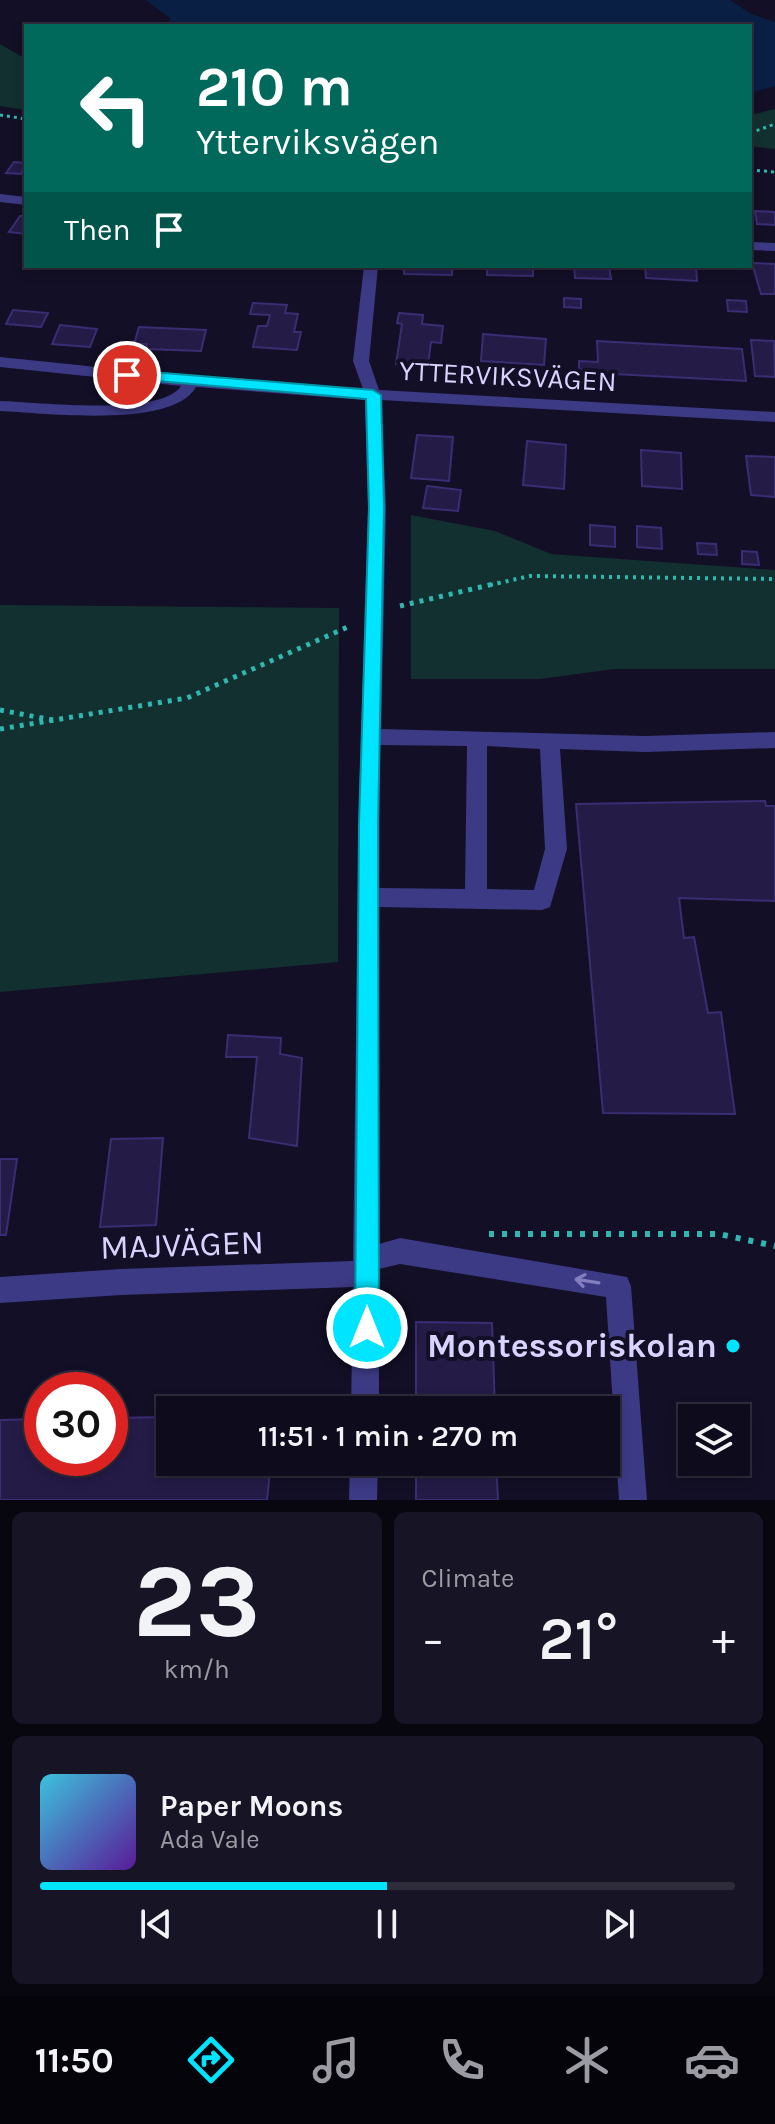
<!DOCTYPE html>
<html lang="en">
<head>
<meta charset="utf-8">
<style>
  body { margin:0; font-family:Karla,sans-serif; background:#171425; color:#f1f3f6; height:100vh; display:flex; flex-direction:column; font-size:30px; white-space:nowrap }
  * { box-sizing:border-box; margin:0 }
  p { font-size:26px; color:#9b9ba3 }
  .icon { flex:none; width:44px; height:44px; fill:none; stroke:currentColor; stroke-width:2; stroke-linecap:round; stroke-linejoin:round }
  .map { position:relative; height:1500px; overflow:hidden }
  .sheet { display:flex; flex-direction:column; gap:12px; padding:12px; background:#08060f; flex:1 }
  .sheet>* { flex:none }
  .guide { position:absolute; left:24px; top:24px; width:728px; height:244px; border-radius:0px; box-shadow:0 4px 12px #0003,0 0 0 2px #2e2b3b; background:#00695c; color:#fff; overflow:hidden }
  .tools { position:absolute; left:678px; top:1404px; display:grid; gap:16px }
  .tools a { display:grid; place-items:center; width:72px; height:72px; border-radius:0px; background:#0e0b1c; box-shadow:0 4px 12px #0003,0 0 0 2px #2e2b3b; font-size:40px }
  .speed { position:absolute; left:24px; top:1372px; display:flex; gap:16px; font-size:40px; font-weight:700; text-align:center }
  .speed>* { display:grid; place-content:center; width:104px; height:104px; border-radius:50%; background:#0e0b1c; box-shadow:0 4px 12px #0003,0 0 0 2px #2e2b3b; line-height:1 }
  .speed .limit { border:12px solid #d22; background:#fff; color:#111 }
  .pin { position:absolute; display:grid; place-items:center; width:68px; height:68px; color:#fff; margin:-34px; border:4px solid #fff; border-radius:50%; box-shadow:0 2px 8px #0007 }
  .me { position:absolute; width:88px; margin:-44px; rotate:0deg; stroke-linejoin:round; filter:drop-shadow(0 0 6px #0008) }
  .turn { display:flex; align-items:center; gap:28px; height:168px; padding:0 40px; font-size:36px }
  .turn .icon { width:104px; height:104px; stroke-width:2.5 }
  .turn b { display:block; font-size:56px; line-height:68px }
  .then { display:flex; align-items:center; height:76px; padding:0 40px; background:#0003; gap:16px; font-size:30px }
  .big { font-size:60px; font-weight:600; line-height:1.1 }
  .sheet .widget { flex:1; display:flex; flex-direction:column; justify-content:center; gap:12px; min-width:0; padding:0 28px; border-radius:12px; background:#171425 }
  .sheet .dial { align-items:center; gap:0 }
  .dial b { font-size:104px; line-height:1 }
  .song { display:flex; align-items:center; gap:24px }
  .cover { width:96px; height:96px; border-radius:12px; background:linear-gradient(135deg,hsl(190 70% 55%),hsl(270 70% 35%)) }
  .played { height:8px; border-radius:4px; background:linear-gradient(90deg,#00e5ff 50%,#2e2b3b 50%) }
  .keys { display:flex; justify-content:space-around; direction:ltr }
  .heat { display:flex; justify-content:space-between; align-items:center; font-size:44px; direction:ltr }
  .sheet .tiles { flex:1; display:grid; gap:12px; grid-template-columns:1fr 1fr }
  .widget:last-child { grid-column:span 2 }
  .trip { position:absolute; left:156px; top:1396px; width:464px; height:80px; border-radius:0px; background:#0e0b1c; box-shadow:0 4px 12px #0003,0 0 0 2px #2e2b3b; font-weight:600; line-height:80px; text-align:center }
  .dock { display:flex; height:128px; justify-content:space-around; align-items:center; background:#06040b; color:#9b9ba3 }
  .dock .icon { width:56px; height:56px }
  .dock .on { color:#00e5ff }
  .dock b { font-size:36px; color:#f1f3f6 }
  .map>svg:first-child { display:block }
  .green { fill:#12302f }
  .water { fill:#0a1f44 }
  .building { fill:#241b47; stroke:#3b2d73; stroke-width:2 }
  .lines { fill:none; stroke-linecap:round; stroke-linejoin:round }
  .path-far3 { stroke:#2fb8b0; stroke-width:3; stroke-dasharray:3 4; stroke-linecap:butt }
  .path-far2 { stroke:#2fb8b0; stroke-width:4; stroke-dasharray:3 5; stroke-linecap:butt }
  .path-far1 { stroke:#2fb8b0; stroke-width:5; stroke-dasharray:4 6; stroke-linecap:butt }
  .path { stroke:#2fb8b0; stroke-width:6; stroke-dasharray:5 8; stroke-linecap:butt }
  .minor { fill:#3d3a85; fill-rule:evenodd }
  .oneway { stroke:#837fbc }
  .route { fill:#00e5ff; stroke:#0095a6; stroke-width:2 }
  .poi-dot { fill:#00e5ff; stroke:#130f26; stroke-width:3 }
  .labels { text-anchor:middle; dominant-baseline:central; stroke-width:8; stroke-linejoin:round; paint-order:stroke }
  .street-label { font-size:28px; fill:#d9d4ff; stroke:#130f26 }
  .near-street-label { font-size:34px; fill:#d9d4ff; stroke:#130f26 }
  .near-poi-label { font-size:34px; font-weight:bold; fill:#d9d4ff; stroke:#130f26; text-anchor:end }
</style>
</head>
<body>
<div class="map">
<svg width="775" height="1500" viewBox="0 0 775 1500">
  <rect width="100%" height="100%" fill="#130f26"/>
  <path class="green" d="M0,44L26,59V110L0,106Z
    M775,109V149L750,146V115Z
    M411,515L495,531L551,554L775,570V669H614L540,679H411Z
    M0,605L339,608L338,962L0,992Z"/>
  <path class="water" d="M146,0H730L751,14L775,22V86L750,93V26H164L171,19Z"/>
  <path class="building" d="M14,162L26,163L21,174L6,173Z
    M755,211L775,212V225L757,224Z
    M20,216H26V234L9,232Z
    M752,263L775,264V294H761Z
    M404,266H452V275L404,274Z
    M487,266H533V276L487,275Z
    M574,266H609L611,279L575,278Z
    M645,266H696L697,281L646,278Z
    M564,298L581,299V308L564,307Z
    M727,300L746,301L747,312L728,311Z
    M253,303L287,305L285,313L298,314L294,332H301L297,350L253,347L258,326H267L270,315L250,314Z
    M13,310L48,313L41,327L6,324Z
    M399,313L423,315L422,324L443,326L441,343L431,342L428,366L396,364L402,324L397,323Z
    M60,325L97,329L90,347L52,344Z
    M139,327L206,330L201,351L146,349L147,344H134Z
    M483,334L546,339L544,365L481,361Z
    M751,340L774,341L775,377L755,376Z
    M597,341L742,349L746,381L595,373V370L579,369V361L598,362Z
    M417,435L453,437L449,481L411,478Z
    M527,441L566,445L564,489L523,485Z
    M641,450L681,453L682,489L642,486Z
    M746,456L775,457V497L751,495Z
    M427,486L461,490L458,511L423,508Z
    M590,525L615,527V547L590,545Z
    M637,526L661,528L662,549L637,547Z
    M697,543L716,544L717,555L698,554Z
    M742,551L757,552L759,565L742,564Z
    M765,801L766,806H775V901L679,898L684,938L694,937L708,1013L721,1012L735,1114L603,1113L576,804Z
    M228,1035L281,1038L280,1054L302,1058L297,1146L249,1138L257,1057H226Z
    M163,1138L156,1225L100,1227L111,1139Z
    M0,1159H17L6,1235H0Z
    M416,1322L492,1323L495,1410H416Z
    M170,1417V1462H271L267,1500H0V1420L42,1419V1458H110V1418Z
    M416,1462H496L498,1500H416Z"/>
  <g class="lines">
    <path class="path-far3" d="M0,115L26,119
      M750,133L775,124
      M750,170L775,172"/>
    <path class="path-far2" d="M490,585L530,576L775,579"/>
    <path class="path-far1" d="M400,606L498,583
      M0,710L58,721
      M0,729L187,698L350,626"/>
    <path class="path" d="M489,1234H719L775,1246"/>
    <path class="minor" d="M0,194L26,197V205L0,202Z
      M750,242L775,243V251L750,250Z
      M364,266H378L369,361L379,390L775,412V422L381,400L386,508L381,729L645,736L775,732V748L645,752L560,749L567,849L550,907L542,910L379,907V1244L400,1238L627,1277L631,1286L647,1500H619L606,1297L400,1264L379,1269V1410H351L353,1287L121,1295L0,1303V1277L121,1269L353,1261L359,800L368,508L365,400L196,387C173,429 44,413 0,411V401C35,402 162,417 181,386L0,367V357L252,383L363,389L353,361ZM380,745L467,746L465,889L379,888ZM487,746L540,749L545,849L534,890L487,889Z
      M350,1462H378L377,1500H349Z"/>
  </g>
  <defs><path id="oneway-shaft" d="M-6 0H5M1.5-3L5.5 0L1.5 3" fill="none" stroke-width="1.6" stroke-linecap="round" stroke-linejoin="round" transform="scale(2)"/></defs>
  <use class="oneway" href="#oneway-shaft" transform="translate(587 1281) rotate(-171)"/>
  <path class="route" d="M127,370L373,390L381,395L384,508L378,824L379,1328L375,1336L367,1340L358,1336L355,1328L359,824L369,508L366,399L122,378L120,375Z"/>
  <circle class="poi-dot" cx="733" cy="1346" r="8"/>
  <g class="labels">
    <g class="street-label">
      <text transform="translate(508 376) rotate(3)">YTTERVIKSVÄGEN</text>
    </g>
    <g class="near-street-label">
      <text transform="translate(182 1245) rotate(-2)">MAJVÄGEN</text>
    </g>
    <g class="near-poi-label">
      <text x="717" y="1346">Montessoriskolan</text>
    </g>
  </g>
</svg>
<div class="tools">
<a><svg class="icon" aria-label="layers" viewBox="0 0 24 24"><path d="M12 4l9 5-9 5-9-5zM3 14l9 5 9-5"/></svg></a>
</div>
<div class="speed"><div class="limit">30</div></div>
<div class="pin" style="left:127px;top:375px;background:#d93025"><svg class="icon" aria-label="arrive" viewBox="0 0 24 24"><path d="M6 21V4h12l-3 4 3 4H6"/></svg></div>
<svg class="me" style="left:367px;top:1328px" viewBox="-20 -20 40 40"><circle r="17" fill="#00e5ff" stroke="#fff" stroke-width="3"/><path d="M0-11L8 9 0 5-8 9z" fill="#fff"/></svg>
<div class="trip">11:51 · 1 min · 270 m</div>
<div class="guide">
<div class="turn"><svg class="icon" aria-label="left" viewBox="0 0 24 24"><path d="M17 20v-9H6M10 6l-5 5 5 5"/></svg><div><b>210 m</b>Ytterviksvägen</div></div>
<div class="then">Then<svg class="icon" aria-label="arrive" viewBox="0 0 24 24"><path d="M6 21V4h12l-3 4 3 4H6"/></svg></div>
</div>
</div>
<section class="sheet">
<div class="tiles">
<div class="widget dial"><b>23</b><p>km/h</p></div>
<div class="widget"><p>Climate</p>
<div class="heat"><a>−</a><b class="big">21°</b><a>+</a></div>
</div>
<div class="widget">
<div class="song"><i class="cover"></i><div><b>Paper Moons</b><p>Ada Vale</p></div></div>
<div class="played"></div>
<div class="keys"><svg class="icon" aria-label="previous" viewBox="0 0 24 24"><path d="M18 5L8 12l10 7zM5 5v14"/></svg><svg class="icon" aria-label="pause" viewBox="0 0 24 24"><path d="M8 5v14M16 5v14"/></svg><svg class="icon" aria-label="next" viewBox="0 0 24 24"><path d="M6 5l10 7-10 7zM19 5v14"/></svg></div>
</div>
</div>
</section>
<nav class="dock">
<b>11:50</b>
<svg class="icon on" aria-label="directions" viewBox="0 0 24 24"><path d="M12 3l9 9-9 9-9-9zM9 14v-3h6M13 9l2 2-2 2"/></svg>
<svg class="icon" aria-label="music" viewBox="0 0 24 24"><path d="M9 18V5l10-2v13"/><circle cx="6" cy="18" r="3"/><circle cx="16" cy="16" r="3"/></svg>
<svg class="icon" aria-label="phone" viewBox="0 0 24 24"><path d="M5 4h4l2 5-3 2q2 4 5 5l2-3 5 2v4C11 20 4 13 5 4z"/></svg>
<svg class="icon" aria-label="climate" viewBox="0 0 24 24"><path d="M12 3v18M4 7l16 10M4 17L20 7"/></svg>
<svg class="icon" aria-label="car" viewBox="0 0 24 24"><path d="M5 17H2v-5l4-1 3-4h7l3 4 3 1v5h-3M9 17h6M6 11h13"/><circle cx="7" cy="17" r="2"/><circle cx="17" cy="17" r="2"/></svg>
</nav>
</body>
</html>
